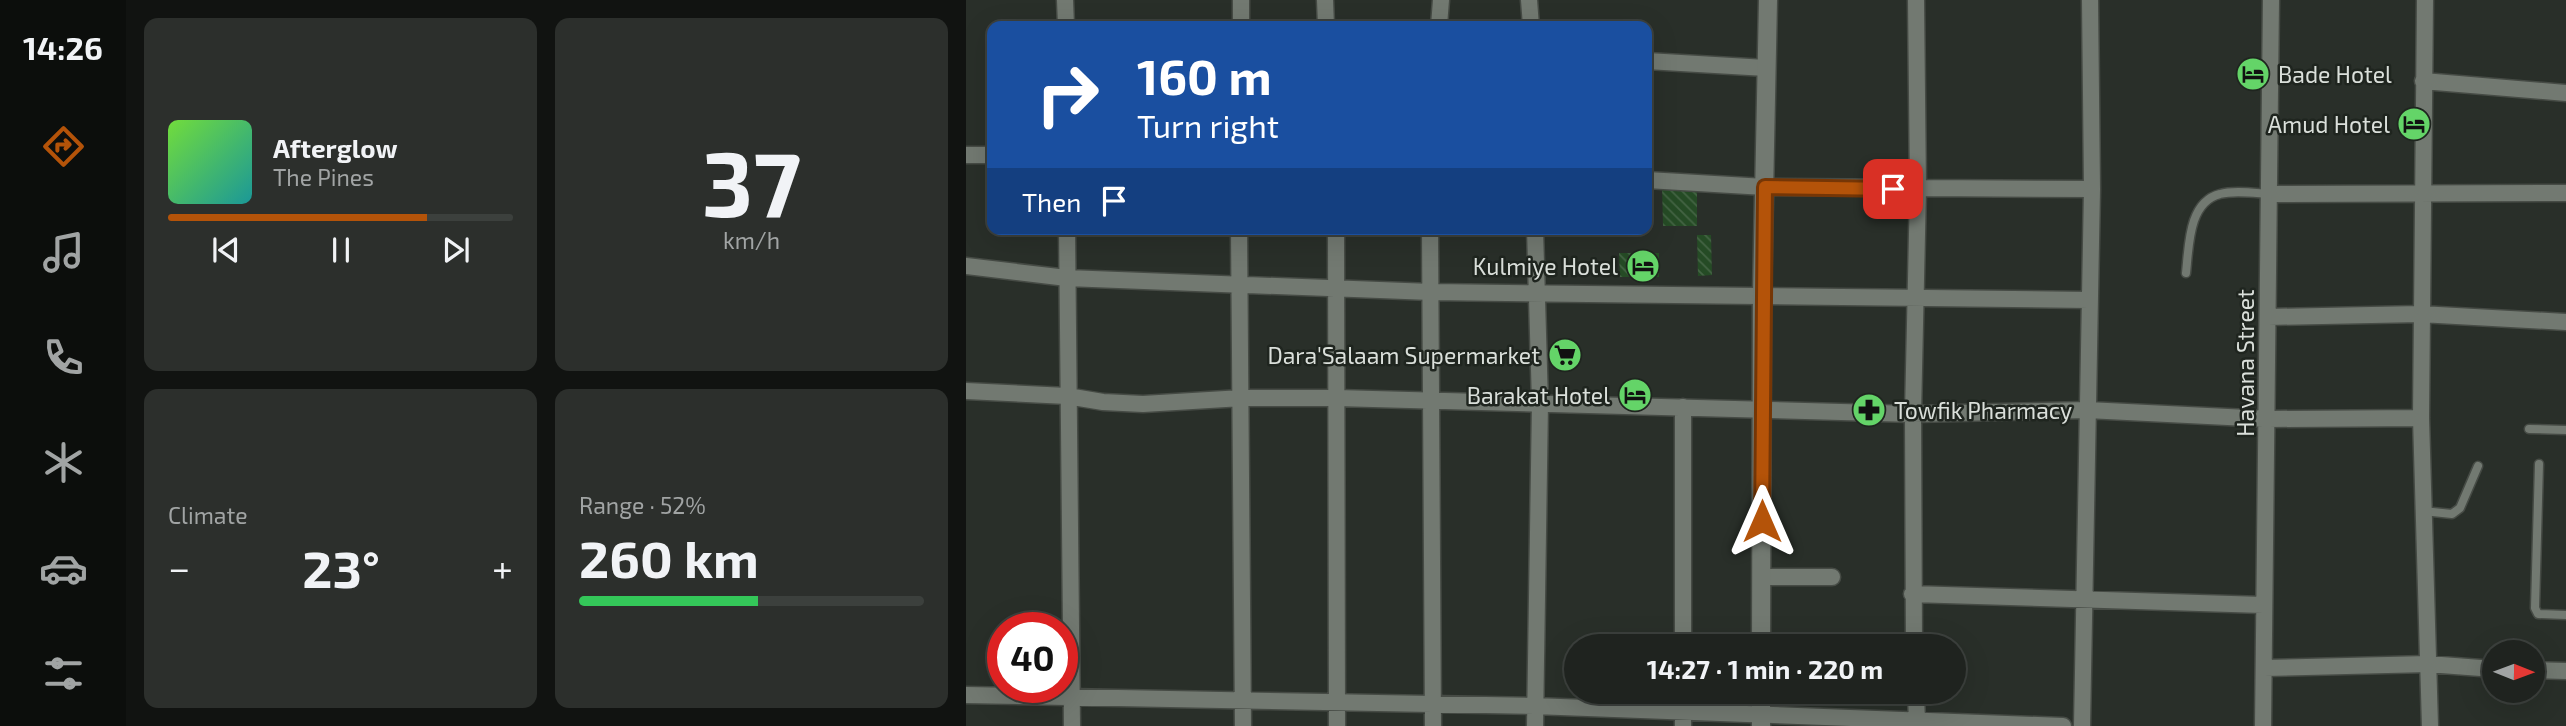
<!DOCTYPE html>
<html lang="en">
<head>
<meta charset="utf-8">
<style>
  body { margin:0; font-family:"Exo 2",sans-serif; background:#2c2f2c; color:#f1f3f6; height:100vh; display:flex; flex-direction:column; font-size:26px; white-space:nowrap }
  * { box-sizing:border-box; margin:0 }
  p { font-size:23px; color:#a1a4a4 }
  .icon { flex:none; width:38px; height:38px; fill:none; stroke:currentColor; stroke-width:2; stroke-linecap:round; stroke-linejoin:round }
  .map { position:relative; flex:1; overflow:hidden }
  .sheet { display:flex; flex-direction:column; gap:18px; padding:18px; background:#111311; width:840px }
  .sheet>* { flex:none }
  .banner { position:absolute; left:21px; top:21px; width:665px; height:214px; border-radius:14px; box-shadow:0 7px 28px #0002,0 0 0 2px #3c403d; background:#1a4fa0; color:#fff; overflow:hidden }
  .needle { width:46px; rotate:91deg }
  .buttons { position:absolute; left:1516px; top:640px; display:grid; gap:14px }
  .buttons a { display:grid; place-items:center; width:63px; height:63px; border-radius:50%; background:#1f231f; box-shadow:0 7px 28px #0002,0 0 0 2px #3c403d; font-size:35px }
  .speed { position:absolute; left:21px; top:612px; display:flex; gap:14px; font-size:35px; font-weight:700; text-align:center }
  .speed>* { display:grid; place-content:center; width:91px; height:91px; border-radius:50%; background:#1f231f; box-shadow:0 7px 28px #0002,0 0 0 2px #3c403d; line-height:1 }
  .speed .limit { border:10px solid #d22; background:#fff; color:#111 }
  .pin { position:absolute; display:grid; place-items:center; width:60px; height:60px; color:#fff; margin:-30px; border-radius:14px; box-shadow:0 4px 10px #0006 }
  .me { position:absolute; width:77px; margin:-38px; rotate:0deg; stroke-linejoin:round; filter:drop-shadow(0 0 5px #0008) }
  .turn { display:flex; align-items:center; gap:24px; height:147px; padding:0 35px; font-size:32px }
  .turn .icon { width:91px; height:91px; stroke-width:2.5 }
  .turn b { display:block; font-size:49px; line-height:60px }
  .then { display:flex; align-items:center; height:66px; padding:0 35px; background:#0003; gap:14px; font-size:26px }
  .big { font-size:52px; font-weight:700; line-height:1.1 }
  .sheet .tile { flex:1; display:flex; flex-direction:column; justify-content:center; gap:10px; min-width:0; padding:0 24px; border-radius:14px; background:#2c2f2c }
  .sheet .dial { align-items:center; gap:0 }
  .dial b { font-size:91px; line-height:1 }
  .song { display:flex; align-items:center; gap:21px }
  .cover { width:84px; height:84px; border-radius:10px; background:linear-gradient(135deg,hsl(100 70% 55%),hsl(180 70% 35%)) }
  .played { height:7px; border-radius:4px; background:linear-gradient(90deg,#b45309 75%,#3c403d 75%) }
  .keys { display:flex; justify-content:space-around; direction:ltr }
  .heat { display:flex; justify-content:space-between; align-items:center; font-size:38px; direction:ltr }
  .charge { height:10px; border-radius:5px; background:linear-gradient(90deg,#34c759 52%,#3c403d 0) }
  .sheet .tiles { flex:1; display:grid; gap:18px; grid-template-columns:repeat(2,1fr) }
  .trip { position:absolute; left:598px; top:634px; width:402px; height:70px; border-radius:35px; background:#1f231f; box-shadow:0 7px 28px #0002,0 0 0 2px #3c403d; font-weight:700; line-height:70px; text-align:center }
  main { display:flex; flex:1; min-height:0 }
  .tabs { display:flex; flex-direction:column; width:126px; justify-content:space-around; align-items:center; background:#0c0e0c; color:#a1a4a4 }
  .tabs .icon { width:49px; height:49px }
  .tabs .selected { color:#b45309 }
  .tabs b { font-size:32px; color:#f1f3f6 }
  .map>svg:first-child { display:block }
  .building { fill:url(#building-back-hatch) }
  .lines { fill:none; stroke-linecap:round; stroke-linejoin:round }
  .service-casing { stroke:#464b45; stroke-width:11 }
  .minor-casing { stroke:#464b45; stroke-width:19 }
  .tertiary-casing { stroke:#464b45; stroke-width:21 }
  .service { stroke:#727971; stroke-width:8 }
  .minor { stroke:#727971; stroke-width:16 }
  .tertiary { stroke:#727971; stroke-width:18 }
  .route-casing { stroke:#753606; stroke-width:18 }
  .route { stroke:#b45309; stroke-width:12 }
  .labels { text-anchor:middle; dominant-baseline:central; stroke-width:5; stroke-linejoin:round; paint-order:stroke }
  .poi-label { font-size:23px; fill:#dadfda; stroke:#1f251f; text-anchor:end }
  .street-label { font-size:23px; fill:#dadfda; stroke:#1f251f }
</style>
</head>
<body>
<main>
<nav class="tabs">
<b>14:26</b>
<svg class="icon selected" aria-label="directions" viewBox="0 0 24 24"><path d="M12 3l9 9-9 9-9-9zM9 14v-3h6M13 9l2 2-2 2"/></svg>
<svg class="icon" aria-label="music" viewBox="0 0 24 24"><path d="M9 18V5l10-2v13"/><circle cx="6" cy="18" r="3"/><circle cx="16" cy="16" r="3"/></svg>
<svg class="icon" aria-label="phone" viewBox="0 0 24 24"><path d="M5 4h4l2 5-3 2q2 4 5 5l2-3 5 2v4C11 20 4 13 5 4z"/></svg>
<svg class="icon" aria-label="climate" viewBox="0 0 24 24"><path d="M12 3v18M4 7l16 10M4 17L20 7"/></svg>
<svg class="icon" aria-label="car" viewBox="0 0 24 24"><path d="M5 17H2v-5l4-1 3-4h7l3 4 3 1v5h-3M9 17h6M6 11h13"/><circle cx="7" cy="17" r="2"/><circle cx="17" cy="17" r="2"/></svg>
<svg class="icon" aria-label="filters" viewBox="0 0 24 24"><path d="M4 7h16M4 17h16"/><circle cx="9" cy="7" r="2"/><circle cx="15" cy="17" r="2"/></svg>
</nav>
<section class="sheet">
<div class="tiles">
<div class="tile">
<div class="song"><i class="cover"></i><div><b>Afterglow</b><p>The Pines</p></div></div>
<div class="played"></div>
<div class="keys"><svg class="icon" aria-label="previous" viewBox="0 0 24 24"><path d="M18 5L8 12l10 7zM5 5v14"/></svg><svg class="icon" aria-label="pause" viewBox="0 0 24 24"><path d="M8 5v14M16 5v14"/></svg><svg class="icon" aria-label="next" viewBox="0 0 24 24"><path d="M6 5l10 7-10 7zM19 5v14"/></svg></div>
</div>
<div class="tile dial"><b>37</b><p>km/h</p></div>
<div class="tile"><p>Climate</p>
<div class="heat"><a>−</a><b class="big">23°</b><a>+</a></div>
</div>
<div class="tile"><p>Range · 52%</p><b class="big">260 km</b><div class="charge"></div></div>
</div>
</section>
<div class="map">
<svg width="1600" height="726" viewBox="0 0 1600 726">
  <defs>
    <pattern id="building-back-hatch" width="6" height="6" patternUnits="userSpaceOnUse" patternTransform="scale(1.75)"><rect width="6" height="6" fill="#254b25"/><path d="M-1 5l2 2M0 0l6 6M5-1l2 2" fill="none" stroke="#446444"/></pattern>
  </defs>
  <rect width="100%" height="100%" fill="#292f29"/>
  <path class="building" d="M731,185V226H697L696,186Z
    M731,235H745L746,275L732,276Z
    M653,253H693V277H654Z"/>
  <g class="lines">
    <defs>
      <path id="service" d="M1220,273C1223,247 1222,202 1254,194C1268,190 1288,193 1303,194
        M1563,429L1600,430
        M1573,464L1569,608L1572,614L1600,615
        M1457,511L1486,514L1494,508L1512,466"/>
      <path id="minor" d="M99,0L100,26
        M359,0L360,26
        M563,0L565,26
        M1459,0L1455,418L1464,726
        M275,26V0
        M473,26L475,0
        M681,61L800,68
        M1457,81L1600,93
        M0,155H26
        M681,180L799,187L1126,189
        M1303,194L1600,193
        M101,229L106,726
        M273,229L277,726
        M370,229L371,726
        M464,229L467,726
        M0,266L101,278L465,292L1123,300
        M1302,317L1454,314L1600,322
        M0,391L101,396L137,402L177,404L276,398H371L947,414L1121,410L1302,419L1455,418
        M796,577H866
        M946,594L1297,605
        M717,646V407
        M948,646L947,414L952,189L950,0
        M1298,668L1462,664L1528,669
        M1566,670L1600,671
        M950,691L951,726
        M0,695L568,706L1097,726
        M569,726L574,403L569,229
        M717,726V691
        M1116,726L1126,189L1124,0
        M1297,726L1305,0"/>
      <path id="tertiary" d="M795,646L796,294L802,0
        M795,726V691"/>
    </defs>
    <use href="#service" class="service-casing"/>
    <use href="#minor" class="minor-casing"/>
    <use href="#tertiary" class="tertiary-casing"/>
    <use href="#service" class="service"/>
    <use href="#minor" class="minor"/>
    <use href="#tertiary" class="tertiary"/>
  </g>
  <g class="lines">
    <defs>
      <path id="route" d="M796,521L799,187L927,189"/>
    </defs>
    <use href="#route" class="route-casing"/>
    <use href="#route" class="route"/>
  </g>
  <defs>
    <symbol id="hotel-disc" viewBox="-11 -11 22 22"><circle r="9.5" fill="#64d468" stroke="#1f251f"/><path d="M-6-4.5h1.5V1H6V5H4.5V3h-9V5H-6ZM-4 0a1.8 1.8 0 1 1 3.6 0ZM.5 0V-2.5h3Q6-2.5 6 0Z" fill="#111"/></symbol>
    <symbol id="supermarket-disc" viewBox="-11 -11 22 22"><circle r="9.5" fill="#64d468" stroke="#1f251f"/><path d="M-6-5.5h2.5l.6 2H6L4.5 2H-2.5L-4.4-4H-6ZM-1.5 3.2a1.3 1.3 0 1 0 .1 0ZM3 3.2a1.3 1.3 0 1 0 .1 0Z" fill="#111"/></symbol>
    <symbol id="pharmacy-disc" viewBox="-11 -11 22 22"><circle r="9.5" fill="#64d468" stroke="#1f251f"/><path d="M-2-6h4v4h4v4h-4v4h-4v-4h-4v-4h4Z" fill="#111"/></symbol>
  </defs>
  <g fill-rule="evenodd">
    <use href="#hotel-disc" x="1268" y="55" width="38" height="38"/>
    <use href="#hotel-disc" x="1429" y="105" width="38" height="38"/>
    <use href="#hotel-disc" x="658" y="247" width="38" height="38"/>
    <use href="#supermarket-disc" x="580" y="336" width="38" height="38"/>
    <use href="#hotel-disc" x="650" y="376" width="38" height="38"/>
    <use href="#pharmacy-disc" x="884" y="391" width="38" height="38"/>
  </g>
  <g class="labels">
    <g class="poi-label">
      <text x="1312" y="74" text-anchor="start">Bade Hotel</text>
      <text x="1424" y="124">Amud Hotel</text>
      <text x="652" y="266">Kulmiye Hotel</text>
      <text x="574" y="355">Dara'Salaam Supermarket</text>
      <text x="644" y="395">Barakat Hotel</text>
      <text x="928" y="410" text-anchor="start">Towfik Pharmacy</text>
    </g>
    <g class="street-label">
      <text transform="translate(1279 363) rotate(-90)">Havana Street</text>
    </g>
  </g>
</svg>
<div class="buttons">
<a><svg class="needle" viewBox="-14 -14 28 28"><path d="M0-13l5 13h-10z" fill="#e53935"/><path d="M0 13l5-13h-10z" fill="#a1a4a4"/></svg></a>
</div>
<div class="speed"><div class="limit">40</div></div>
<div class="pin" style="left:927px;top:189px;background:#d93025"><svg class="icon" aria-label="arrive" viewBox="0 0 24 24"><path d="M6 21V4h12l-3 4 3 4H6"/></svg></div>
<svg class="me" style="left:796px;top:521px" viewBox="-20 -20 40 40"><path d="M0-17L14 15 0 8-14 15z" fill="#b45309" stroke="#fff" stroke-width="4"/></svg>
<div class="trip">14:27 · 1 min · 220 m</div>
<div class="banner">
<div class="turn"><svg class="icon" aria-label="right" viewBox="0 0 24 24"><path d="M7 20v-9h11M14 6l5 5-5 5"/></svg><div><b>160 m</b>Turn right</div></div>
<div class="then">Then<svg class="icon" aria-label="arrive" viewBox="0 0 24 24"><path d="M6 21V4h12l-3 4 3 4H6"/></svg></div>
</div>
</div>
</main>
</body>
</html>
